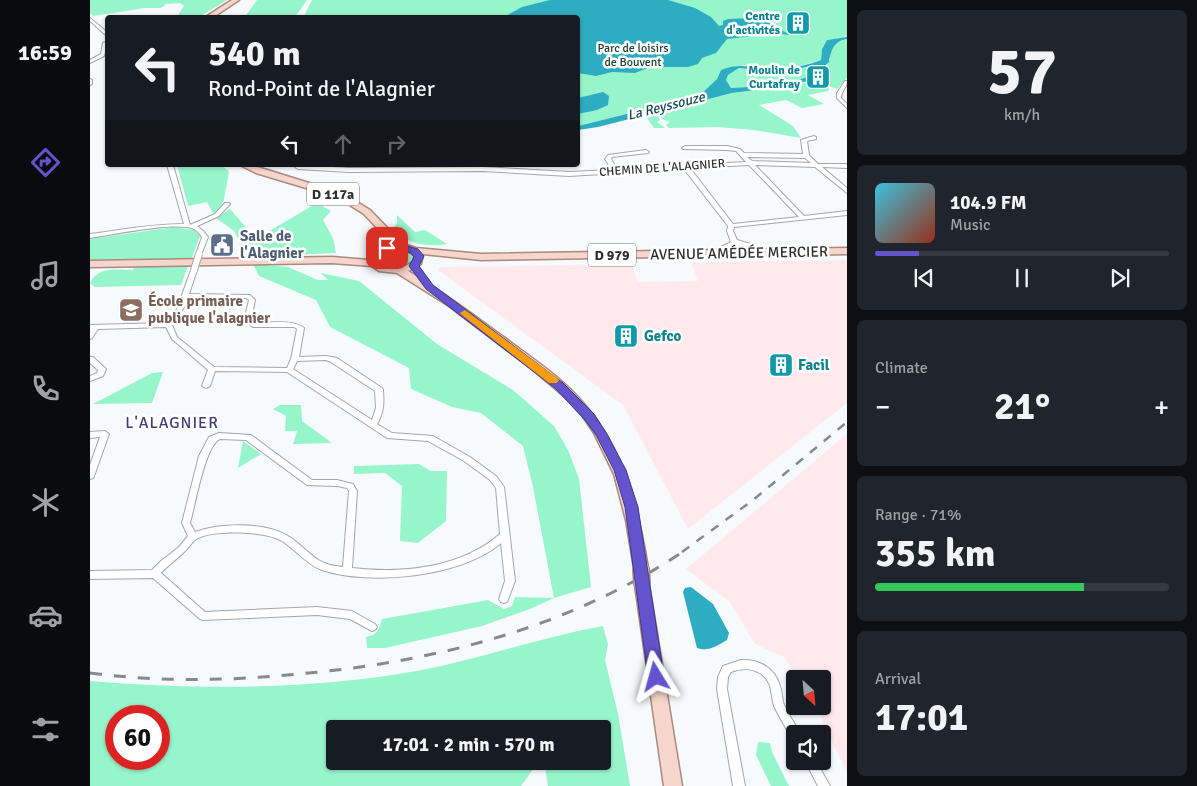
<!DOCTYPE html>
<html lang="en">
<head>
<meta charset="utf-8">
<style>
  body { margin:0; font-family:Signika,sans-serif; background:#20242c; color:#f1f3f6; height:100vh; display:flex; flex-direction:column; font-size:19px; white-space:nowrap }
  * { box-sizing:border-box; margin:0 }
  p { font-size:16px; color:#9ea1a6 }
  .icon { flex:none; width:28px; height:28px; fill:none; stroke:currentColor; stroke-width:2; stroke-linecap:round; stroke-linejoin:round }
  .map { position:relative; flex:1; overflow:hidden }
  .side { display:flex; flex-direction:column; gap:10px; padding:10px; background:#0d0f14; width:350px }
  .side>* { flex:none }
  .hud { position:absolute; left:15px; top:15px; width:475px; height:152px; border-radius:5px; box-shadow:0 1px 4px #0004; background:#171b24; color:#f1f3f6; overflow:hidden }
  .needle { width:32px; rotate:154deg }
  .controls { position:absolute; left:696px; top:670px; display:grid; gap:10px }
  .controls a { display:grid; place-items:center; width:45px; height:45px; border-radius:5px; background:#171b24; box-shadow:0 1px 4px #0004; font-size:25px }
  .speed { position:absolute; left:15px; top:705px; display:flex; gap:10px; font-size:25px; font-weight:700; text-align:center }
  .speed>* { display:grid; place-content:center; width:65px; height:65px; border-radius:50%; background:#171b24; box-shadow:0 1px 4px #0004; line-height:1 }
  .speed .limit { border:8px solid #d22; background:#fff; color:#111 }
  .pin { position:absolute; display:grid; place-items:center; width:42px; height:42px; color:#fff; margin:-21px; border-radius:10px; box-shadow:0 2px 8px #0006 }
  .me { position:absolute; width:55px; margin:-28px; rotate:352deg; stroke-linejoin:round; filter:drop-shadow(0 0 4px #0008) }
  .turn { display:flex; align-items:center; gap:18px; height:105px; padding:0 20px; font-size:22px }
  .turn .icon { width:65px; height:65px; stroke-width:2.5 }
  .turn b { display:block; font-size:35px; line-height:42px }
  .lanes { display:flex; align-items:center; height:48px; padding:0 20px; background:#0003; justify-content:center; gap:25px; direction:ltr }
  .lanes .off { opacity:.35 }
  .big { font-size:38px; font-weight:700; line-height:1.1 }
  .side .widget { flex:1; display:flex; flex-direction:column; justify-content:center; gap:8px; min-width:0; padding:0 18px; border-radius:8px; background:#20242c }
  .side .dial { align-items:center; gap:0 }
  .dial b { font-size:65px; line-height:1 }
  .song { display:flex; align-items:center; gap:15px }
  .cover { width:60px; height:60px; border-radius:8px; background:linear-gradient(135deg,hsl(190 70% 55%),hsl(10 70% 35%)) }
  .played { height:5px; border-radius:2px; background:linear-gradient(90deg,#6354cd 15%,#363941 15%) }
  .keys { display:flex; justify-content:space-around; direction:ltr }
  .heat { display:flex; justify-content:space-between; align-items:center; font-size:28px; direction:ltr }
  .charge { height:8px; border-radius:4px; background:linear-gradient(90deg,#34c759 71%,#363941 0) }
  .trip { position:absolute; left:236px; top:720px; width:285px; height:50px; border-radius:5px; background:#171b24; box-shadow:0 1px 4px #0004; font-weight:700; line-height:50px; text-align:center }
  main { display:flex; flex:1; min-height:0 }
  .tab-bar { display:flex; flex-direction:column; width:90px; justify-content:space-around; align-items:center; background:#090b0e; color:#9ea1a6 }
  .tab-bar .icon { width:35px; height:35px }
  .tab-bar .on { color:#6354cd }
  .tab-bar b { font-size:22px; color:#f1f3f6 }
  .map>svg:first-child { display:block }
  .industrial { fill:#ffe9ec }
  .green { fill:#97f5cc; fill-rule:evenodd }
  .water { fill:#2eacc2 }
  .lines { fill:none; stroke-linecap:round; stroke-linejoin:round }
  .minor-casing { stroke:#a3a6aa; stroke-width:2 }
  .primary-casing { stroke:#ab897f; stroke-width:3 }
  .minor { fill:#fff; fill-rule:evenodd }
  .primary { fill:#f5d5cc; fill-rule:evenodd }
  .rail-far1 { stroke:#87898b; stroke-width:2.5; stroke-dasharray:9 9; stroke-linecap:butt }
  .rail { stroke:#87898b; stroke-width:3; stroke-dasharray:12 12; stroke-linecap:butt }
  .minor-bridge-casing { stroke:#a3a6aa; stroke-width:8; stroke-linecap:butt }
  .primary-bridge-casing { stroke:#ab897f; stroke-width:18; stroke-linecap:butt }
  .minor-bridge { stroke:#fff; stroke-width:6 }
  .primary-bridge { stroke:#f5d5cc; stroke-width:15 }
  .route { fill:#6354cd; stroke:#403785 }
  .slow { fill:#f59e0b }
  .labels { text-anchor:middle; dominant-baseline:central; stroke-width:5; stroke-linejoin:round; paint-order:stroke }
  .far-culture-label { font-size:12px; font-weight:bold; fill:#0d838f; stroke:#fff; text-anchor:end }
  .far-park-label { font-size:12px; fill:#1a4433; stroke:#fff }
  .far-street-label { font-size:12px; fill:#2e2f30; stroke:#fff }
  .far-water-label { font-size:14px; font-style:italic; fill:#174a54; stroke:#fff }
  .shield { fill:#fff; stroke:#6d6d6e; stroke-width:1 }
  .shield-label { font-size:14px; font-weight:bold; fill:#2e2f30 }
  .service-label { font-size:15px; font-weight:bold; fill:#4e5e75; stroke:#fff; text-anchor:start }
  .street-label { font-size:15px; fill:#2e2f30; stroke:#fff }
  .education-label { font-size:15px; font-weight:bold; fill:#785e54; stroke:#fff; text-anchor:start }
  .culture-label { font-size:15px; font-weight:bold; fill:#0d838f; stroke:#fff; text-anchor:start }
  .neighbourhood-label { font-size:16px; letter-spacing:1px; fill:#403c79; stroke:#fff }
</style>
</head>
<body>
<main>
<nav class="tab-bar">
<b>16:59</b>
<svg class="icon on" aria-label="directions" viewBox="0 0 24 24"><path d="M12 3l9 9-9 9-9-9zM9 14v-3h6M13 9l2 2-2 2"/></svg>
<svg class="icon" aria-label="music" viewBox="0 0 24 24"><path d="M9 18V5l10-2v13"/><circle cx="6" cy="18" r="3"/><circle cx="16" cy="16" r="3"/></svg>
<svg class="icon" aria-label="phone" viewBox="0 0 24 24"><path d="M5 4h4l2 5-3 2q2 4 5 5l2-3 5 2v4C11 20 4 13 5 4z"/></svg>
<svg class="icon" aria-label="climate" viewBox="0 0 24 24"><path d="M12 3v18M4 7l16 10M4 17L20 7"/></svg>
<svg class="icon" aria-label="car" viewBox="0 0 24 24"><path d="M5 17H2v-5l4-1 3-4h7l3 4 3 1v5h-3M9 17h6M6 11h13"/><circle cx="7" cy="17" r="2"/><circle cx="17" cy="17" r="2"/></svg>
<svg class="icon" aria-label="filters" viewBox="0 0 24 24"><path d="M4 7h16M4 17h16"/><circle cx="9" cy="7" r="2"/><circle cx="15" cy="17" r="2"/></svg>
</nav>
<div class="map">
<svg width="757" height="786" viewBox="0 0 757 786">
  <rect width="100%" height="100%" fill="#f6fafd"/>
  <path class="industrial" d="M757,260V403L598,529L533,405L348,270L350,267L541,264L548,282L608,281L601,263Z
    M757,434V772L725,706H732V679H709L694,657L665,644L639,601L596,569Z"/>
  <path class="green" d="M0,0H137L109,17H73L88,15L94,6L90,3L74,4L76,5L70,8H55L3,16L0,13Z
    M167,0H217L205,17L154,18Z
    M222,0H757V37L737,40L732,49L731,60L709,66L689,69L655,65L631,70L627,79L609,96L488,126V18H213Z
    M757,39V78L747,89L736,85L739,89L738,91L718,95L734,104L712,108L696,100L669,105L703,126L711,138L664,130L628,127L579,128L576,125L580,122L572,119L568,112L566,113L570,120L567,122L575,128H564L554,114L642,93L699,86L721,81L722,78L737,80L738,77L724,74L740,59C738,48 747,41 757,39Z
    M728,65L715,78L707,80L690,85L641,88L636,80L638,75L649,68L690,72Z
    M87,165H130L139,171L134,199L129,211L123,213L117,202L98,206Z
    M227,203L241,211L233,220L243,238L246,253L158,257L144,231L126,218L140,209L162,234L176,233Z
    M307,215L325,232L335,230L357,244C335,248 319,243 301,230L307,223Z
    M84,227L104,230L110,236L101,260H0V239Z
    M303,250H314L321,254L323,259C316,268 298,270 291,261V255Z
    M163,264L198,267L228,280H238L231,273L269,281L347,344L423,390L464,426L478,450L489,479L501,587L464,598L440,609L392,626L295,648H277L276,637C287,635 289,630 292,619L398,600L414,609L422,606L425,597L464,598L443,487L433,446L391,413L362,407L321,389L319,368L240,327L226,300L169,276Z
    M98,266L91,285L5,287L0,283C8,266 27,270 43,270L44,267Z
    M73,372L62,403L3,404L62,373Z
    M190,405H211L212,421L242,443L203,444L207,431H195L196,416L183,409Z
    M153,441L171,454L148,468Z
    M329,464L341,471H357L356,521L328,543L310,541L312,486L295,473L264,474V466Z
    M513,626L518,644L515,660L528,714L540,786H458L454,761H512V729H245V761H449L431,786H0V681C108,690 225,690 332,670C393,658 452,637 513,626ZM69,716V759H26V716Z
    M668,742L680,743L682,752L699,786H681L666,755Z"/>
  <path class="water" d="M460,0H578L605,8L621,17L629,26L633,25V21L638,19L661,18L676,21L700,35L685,33L637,39L626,53L612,58L608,64L598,67H560L545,73L522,72L506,76L488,73V18L414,17L432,7Z
    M757,37V39C744,41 741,50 739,62L724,74L718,73L727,65L690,72L649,68L638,75L636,80L641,88L690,85L718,77L722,78L721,80L699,86L642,93L508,127L488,130V126L609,96L627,79L631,70C653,61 667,70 689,69C703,68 718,65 731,60L732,49L737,40Z
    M513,92L519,96L518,105L507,110L488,114V98Z
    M601,587L623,604L639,633L637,640C626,646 619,652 607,648L593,592L595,588Z"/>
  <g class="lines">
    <defs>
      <path id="minor" d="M0,18L18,33V37L0,21Z
        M18,41L14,56L0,63V60L11,54L13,43Z
        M0,79L2,80V84L0,85Z
        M755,81H757C757,88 751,91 751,98L757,104V108L747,98V93Z
        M724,136L726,137V139L717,141L719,155L728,164H757V168L732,167L757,188V193L725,167L665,165L714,216L757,211V215L644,227L643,231L647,240L684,251V253L682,254L649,245L652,253L651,254H647L643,246L625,254H621V252L641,242L637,231L638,226L594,169L479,176L393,171L259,172L208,169L205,167L208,165L259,168L393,167L479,172L522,170L515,159L518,155L556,150L559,152L558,153L522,157L521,159L527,169L656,162L646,151L637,150L593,149L592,148L595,146H637L650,149L654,153L713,154L711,140ZM657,157L715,158L721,163L662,161ZM659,165L709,217L643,224L600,168Z
        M77,165H83L100,225L125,214L135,203H139L140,204L129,216L107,226L112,230L118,237L111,255L109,256L106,254L112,237C110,234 107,231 104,229C86,221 21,235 0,238V234C31,230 63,224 94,224Z
        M104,268L107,270L99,294L160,295L165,300L161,320L165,323C179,323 203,319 214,328L209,357L236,356L247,358L292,388L293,390C294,402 294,413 287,424L302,433L343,436L380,457L406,476L414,487L425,581L417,602L414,603L411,602L409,599L415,581L411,543C372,577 280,586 232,570C216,564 206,550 192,541C176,531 123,529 106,539C101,543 98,549 93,553C86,560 77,566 71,573L115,612L227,607L262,611L285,624L287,627L285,630L282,631L260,619L227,615L113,620L110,619L63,578L0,579V571L62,570L71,561L89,547L98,536L92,523L109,456L119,437L129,433L161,435L222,480H247L263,484L267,491L262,568C312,574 371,568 410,534L406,488L400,480L374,461L338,441L297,438L197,372L125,371L120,386L116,388L112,386L118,370L82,339L76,327L8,329L2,338L0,339V325L77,323L87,309L101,270ZM97,298H156L159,300L154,321L163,327H204L207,329L201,359L197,368L124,367L87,337L82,325L93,309ZM236,360L241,362L285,391L286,408L282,420L203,369L207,361ZM130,439L156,440L217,485L247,486L257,488L259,491L253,567C245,566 237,565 230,561C218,554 209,542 196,535C174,522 129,523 105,532L100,523C105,506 115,445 130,439Z
        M0,357H3L16,369L13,376L0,381V376L7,373L8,370L0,363Z
        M15,431L19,434L4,476L3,478L0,479V465L10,437L0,438V432Z
        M651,660C669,659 685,668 690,686C692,691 692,697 693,702C697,713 705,723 710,734H705V739L701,738C696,727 689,717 684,706C682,700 682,693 680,686C674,669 656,666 641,672L638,677L637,689L655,786H643L627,689L628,677L633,666Z
        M715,761H726L740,786H728Z"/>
      <path id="primary" d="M142,0H149L122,18H114Z
        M150,165H161L232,187L260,198L280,210L313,244L326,248L391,254L757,248V254L391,260L333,254L331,264L318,271C352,291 383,315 415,338C437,355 461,370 481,390C531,438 547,502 558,568L556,572L551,573L546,572L544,568L536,520L524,474L504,433L491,414L474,396L442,369L359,306L307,273L289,271L282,266L242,263L0,267V261L242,257L279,260L281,253L294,246L302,244L274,214L255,202L226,191L166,173ZM309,249L322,253L324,256V261C312,270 298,271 288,261V256L299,250Z
        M552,579L557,581L559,585L592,786H574L545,585L547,581Z"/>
    </defs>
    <use href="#minor" class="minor-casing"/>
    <use href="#primary" class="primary-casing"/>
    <use href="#minor" class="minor"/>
    <use href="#primary" class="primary"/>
    <path class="rail-far1" d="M592,552L663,500L757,422"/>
    <path class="rail" d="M0,673C69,682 139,681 208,674C345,662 479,628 594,551"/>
    <defs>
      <path id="minor-bridge" d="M104,270L109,254"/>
      <path id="primary-bridge" d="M551,568L552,585"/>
    </defs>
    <use href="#minor-bridge" class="minor-bridge-casing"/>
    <use href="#primary-bridge" class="primary-bridge-casing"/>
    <use href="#minor-bridge" class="minor-bridge"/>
    <use href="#primary-bridge" class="primary-bridge"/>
  </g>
  <path class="route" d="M310,244L328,249L334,256L329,266L343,285L473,383L504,414L517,434L536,470L548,507L574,677L572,682L566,684L561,682L558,677L535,507L524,470L506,435L495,420L465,388L336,289L319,266L324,257C316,245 301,254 292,248L297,245Z"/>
  <path class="slow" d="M375,310L467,378L469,380L467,383H459L372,315L370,313Z"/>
  <defs>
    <symbol id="building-square" viewBox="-11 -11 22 22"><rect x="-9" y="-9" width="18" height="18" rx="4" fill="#0f9aa8" stroke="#fff"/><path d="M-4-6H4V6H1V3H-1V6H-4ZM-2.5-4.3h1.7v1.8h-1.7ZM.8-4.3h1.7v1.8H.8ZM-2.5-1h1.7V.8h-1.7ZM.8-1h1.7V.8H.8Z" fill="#fff"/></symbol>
    <symbol id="civic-square" viewBox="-11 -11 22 22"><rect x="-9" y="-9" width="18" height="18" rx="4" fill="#5c6f8a" stroke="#fff"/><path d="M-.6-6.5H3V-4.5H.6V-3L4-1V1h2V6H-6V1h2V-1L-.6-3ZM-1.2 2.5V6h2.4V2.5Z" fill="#fff"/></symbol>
    <symbol id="school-square" viewBox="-11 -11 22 22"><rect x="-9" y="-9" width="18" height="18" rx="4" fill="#8d6e63" stroke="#fff"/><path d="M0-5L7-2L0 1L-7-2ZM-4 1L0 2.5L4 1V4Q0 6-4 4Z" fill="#fff"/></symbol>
  </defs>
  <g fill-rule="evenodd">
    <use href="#building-square" x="694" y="9" width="28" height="28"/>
    <use href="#building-square" x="714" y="63" width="28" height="28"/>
    <use href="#civic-square" x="118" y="231" width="28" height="28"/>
    <use href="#school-square" x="27" y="296" width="28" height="28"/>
    <use href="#building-square" x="522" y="322" width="28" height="28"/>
    <use href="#building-square" x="677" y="351" width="28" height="28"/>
  </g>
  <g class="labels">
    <g class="far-culture-label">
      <text x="690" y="16">Centre<tspan x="690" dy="14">d'activités</tspan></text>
      <text x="710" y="70">Moulin de<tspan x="710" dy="14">Curtafray</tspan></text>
    </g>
    <g class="far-park-label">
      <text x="543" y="48">Parc de loisirs<tspan x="543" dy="14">de Bouvent</tspan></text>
    </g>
    <g class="far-street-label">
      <text transform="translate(572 168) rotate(-4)">CHEMIN DE L'ALAGNIER</text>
    </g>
    <g class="far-water-label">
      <text transform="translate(576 106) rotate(-14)">La Reyssouze</text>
    </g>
    <g class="shield">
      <rect x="217" y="182.5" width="52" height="23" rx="4"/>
      <rect x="498" y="243.5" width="48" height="23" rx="4"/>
    </g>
    <g class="shield-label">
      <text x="243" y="194">D 117a</text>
      <text x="522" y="255">D 979</text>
    </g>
    <g class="service-label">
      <text x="150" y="236">Salle de<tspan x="150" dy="17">l'Alagnier</tspan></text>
    </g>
    <g class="street-label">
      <text transform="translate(649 253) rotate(-1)">AVENUE AMÉDÉE MERCIER</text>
    </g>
    <g class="education-label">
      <text x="58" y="301">École primaire<tspan x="58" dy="17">publique l'alagnier</tspan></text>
    </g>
    <g class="culture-label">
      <text x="554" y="336">Gefco</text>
      <text x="708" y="365">Facil</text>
    </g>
    <g class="neighbourhood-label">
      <text x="82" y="423">L'ALAGNIER</text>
    </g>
  </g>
</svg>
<div class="controls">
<a><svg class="needle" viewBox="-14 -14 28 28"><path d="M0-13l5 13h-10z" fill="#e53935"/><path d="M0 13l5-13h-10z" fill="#9ea1a6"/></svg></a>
<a><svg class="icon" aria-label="sound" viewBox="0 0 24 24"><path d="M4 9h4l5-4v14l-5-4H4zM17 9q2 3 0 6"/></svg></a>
</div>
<div class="speed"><div class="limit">60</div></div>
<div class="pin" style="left:297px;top:248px;background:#d93025"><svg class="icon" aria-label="arrive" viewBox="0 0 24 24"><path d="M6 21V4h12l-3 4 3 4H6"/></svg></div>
<svg class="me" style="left:566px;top:677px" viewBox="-20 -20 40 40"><path d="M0-17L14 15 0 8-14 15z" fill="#6354cd" stroke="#fff" stroke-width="4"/></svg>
<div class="trip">17:01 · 2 min · 570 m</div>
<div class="hud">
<div class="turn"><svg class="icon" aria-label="left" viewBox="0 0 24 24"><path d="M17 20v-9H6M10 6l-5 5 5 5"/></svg><div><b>540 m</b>Rond-Point de l'Alagnier</div></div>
<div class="lanes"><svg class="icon" aria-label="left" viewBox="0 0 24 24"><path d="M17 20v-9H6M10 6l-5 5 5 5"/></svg><svg class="icon off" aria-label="ahead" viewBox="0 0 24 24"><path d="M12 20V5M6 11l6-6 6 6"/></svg><svg class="icon off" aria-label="right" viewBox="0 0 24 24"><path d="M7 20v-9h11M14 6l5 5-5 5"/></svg></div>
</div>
</div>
<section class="side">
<div class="widget dial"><b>57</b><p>km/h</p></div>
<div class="widget">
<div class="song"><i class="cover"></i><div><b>104.9 FM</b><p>Music</p></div></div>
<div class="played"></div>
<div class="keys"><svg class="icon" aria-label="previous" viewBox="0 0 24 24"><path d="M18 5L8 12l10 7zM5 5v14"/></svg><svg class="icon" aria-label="pause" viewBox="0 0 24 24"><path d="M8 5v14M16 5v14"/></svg><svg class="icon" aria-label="next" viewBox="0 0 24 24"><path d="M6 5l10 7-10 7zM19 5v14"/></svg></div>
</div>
<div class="widget"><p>Climate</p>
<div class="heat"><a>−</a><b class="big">21°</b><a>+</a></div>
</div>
<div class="widget"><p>Range · 71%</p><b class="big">355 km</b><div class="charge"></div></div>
<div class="widget"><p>Arrival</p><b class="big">17:01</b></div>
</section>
</main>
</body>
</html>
